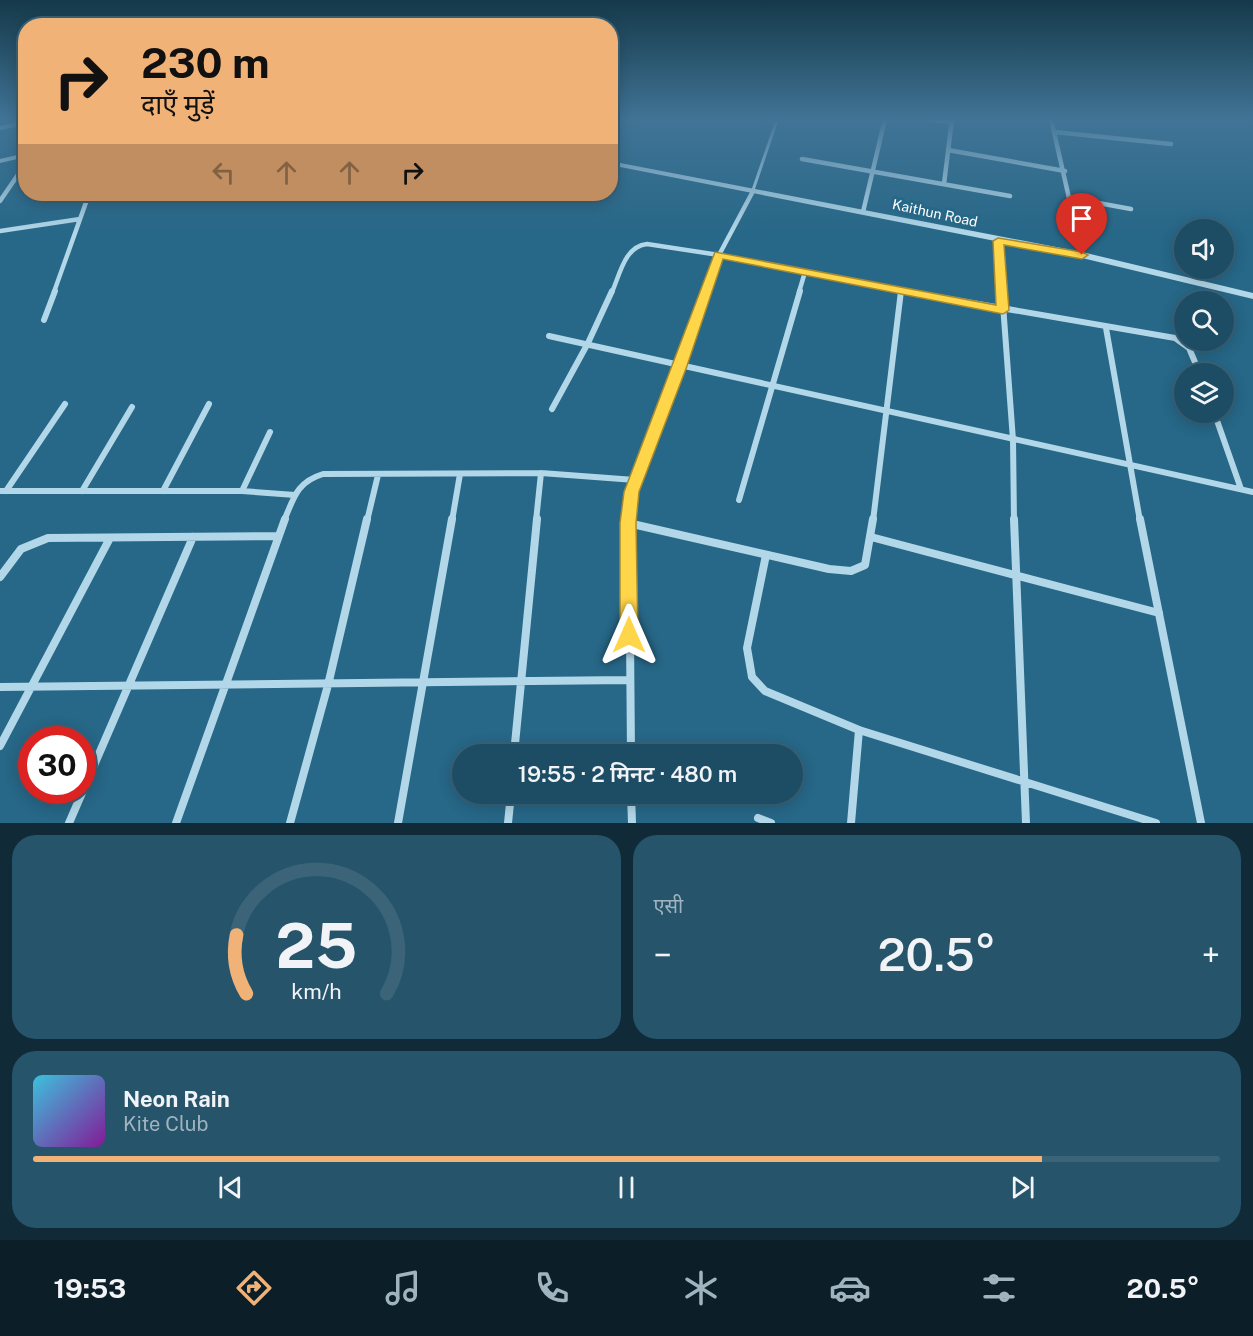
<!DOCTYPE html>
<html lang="hi">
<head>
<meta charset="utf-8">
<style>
  body { margin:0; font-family:"Public Sans","Noto Sans Devanagari",sans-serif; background:#25546b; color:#f1f3f6; height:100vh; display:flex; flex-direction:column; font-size:22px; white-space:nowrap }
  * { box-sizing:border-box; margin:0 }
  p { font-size:20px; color:#a0b4bf }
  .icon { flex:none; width:33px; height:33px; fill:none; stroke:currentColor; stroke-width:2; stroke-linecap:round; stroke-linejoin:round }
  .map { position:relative; height:823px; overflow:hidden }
  .panel { display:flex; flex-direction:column; gap:12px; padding:12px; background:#102a38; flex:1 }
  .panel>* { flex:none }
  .top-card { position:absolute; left:18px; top:18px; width:600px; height:183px; border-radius:24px; box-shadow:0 3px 15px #0003,0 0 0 2px #3b6479; background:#f1b278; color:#111; overflow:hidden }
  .tools { position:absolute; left:1174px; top:219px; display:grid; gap:12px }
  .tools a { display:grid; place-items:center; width:60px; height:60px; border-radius:50%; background:#1d4d65; box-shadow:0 3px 15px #0003,0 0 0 2px #3b6479; font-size:30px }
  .speed { position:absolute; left:18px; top:726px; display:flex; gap:12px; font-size:30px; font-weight:700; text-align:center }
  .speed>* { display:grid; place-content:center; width:78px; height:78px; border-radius:50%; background:#1d4d65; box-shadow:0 3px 15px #0003,0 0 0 2px #3b6479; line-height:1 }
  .speed .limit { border:9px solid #d22; background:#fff; color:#111 }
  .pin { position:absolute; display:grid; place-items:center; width:51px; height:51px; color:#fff; margin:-62px -26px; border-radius:50% 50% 50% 0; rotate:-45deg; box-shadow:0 0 6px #0007 }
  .pin .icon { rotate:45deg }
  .me { position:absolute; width:66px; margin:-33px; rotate:0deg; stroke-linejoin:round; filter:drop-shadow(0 0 4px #0008) }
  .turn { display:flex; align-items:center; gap:21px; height:126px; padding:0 24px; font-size:27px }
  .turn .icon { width:78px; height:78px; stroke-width:2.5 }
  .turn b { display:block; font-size:42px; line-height:51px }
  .lanes { display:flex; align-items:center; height:57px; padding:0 24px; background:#0003; justify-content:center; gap:30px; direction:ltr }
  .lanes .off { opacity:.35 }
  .big { font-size:45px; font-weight:600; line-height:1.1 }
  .panel .tile { flex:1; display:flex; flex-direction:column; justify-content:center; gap:9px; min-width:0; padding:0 21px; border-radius:24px; background:#25546b }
  .panel .dial { align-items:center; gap:0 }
  .dial svg { height:156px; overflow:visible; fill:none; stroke:#3b6479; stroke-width:7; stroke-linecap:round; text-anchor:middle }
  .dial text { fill:#f1f3f6; stroke:none }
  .song { display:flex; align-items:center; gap:18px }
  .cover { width:72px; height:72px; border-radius:9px; background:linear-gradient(135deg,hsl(190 70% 55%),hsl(290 70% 35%)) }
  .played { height:6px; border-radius:3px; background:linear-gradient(90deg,#f1b278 85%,#3b6479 85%) }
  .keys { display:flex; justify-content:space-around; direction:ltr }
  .heat { display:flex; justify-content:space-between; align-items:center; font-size:33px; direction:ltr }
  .panel .tiles { flex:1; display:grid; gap:12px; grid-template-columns:1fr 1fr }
  .tile:last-child { grid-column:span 2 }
  .trip { position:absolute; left:452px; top:744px; width:351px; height:60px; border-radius:30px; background:#1d4d65; box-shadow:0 3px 15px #0003,0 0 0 2px #3b6479; font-weight:600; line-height:60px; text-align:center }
  .dock { display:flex; height:96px; justify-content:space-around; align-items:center; background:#0c1f28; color:#a0b4bf }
  .dock .icon { width:42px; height:42px }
  .dock .current { color:#f1b278 }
  .dock b { font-size:27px; color:#f1f3f6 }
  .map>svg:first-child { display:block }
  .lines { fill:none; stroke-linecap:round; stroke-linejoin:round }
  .service { stroke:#b2d7e8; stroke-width:3 }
  .minor-far2 { stroke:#b2d7e8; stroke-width:4.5 }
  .minor-far1 { stroke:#b2d7e8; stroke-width:6 }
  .minor { stroke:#b2d7e8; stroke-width:8 }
  .tertiary { fill:#b2d7e8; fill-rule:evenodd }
  .route { fill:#ffd54a; stroke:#a68a30; stroke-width:1.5 }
  .labels { text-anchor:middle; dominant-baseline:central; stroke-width:6; stroke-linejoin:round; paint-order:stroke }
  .far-street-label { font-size:14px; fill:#fff; stroke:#276787 }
</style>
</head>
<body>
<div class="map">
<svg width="1253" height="823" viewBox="0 0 1253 823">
  <rect width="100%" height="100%" fill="#276787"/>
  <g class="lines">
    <path class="service" d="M752,193L776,123"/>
    <path class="minor-far2" d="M928,119L952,122
      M1051,119L1082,255
      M0,128L26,122
      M1055,132L1171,144
      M948,150L1065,171
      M802,159L1010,196
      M944,184L952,119
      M1071,198L1131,209
      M0,201L26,163
      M863,212L885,119
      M0,231L80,219
      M998,241L1002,292
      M54,292L89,194
      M612,292C620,274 625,246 647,244L719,255L910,292
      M706,292L719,255L752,193
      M799,292L805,272"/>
    <path class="minor-far1" d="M903,291L1175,338L1189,348L1200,374
      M1002,291L1013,440L1014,521
      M44,320L55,291
      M1106,328L1140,521
      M549,336L1253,492
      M552,409L588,343L612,291
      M1214,412L1241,489
      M0,491H242L295,495
      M6,491L65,404
      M82,491L132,407
      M163,491L209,404
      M242,491L270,432
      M739,500L800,291
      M284,521C294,497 297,482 323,474L541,473L635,480
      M367,521L378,475
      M452,521L460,474
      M536,521L541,473
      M629,521C629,475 656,428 673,386C686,355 696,323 707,291
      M873,521L901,291"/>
    <path class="minor" d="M629,519L631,754
      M1014,519L1026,823
      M1140,519L1201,823
      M628,523L829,569L851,571L865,565L873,519
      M871,537L1159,613
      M766,555L747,648L752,677L765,691L859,730L1156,823
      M0,577L21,549L48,538L278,536
      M0,687L629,680
      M0,746L110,538
      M514,754L537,519
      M631,794L632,823
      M758,818L771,823
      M69,823L193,537
      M176,823L285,519
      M290,823L328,685L367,519
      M398,823L452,519
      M508,823L511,794
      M851,823L859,730"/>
    <path class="tertiary" d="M26,153V157L0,163V159Z
      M610,161L1082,252L1253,293V299L1082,258L610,165Z"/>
  </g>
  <linearGradient id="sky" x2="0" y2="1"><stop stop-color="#15394a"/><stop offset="0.51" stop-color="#417496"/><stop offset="1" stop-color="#417496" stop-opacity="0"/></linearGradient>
  <rect width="1253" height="234" fill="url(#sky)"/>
  <path class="route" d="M998,238L1082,252L1088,255L1082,259L1004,245L1009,310L1003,314L723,259L687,366L639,492L636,523L638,635L635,641L629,643L623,641L620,635V523L624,492L715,252L996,305L993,241Z"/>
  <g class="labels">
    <g class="far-street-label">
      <text transform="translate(935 213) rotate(12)">Kaithun Road</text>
    </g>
  </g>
</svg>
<div class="tools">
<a><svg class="icon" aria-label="sound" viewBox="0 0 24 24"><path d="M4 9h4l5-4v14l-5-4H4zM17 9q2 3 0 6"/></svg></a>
<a><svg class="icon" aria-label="search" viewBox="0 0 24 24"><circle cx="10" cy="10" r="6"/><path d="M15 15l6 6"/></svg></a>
<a><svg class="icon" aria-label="layers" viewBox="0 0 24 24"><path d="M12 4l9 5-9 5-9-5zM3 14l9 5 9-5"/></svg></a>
</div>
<div class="speed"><div class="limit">30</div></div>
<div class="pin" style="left:1082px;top:255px;background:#d93025"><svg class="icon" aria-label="arrive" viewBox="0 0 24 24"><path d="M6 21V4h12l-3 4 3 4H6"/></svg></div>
<svg class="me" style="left:629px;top:635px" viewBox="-20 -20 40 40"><path d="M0-17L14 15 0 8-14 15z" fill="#ffd54a" stroke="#fff" stroke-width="4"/></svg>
<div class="trip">19:55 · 2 मिनट · 480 m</div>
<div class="top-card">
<div class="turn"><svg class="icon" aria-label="right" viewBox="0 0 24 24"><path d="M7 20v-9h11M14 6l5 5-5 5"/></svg><div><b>230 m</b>दाएँ मुड़ें</div></div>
<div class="lanes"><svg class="icon off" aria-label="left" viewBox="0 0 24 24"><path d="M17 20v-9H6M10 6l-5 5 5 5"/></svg><svg class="icon off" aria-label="ahead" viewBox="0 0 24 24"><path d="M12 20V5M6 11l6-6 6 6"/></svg><svg class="icon off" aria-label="ahead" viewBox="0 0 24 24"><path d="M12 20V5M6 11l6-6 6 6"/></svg><svg class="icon" aria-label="right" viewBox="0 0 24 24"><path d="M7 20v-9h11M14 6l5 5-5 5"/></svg></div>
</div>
</div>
<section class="panel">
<div class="tiles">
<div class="tile dial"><svg viewBox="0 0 100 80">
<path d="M14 69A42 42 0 1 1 86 69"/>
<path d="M14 69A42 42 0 0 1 9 39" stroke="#f1b278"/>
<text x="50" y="56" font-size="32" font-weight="700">25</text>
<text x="50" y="72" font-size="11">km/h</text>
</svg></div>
<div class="tile"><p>एसी</p>
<div class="heat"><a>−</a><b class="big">20.5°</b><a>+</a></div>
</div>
<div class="tile">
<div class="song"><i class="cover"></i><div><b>Neon Rain</b><p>Kite Club</p></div></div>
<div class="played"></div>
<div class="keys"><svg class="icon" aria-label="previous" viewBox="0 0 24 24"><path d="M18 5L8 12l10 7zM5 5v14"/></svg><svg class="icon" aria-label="pause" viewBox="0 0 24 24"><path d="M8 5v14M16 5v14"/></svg><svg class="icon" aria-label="next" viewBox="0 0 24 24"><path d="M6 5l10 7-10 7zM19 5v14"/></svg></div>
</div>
</div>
</section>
<nav class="dock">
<b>19:53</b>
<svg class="icon current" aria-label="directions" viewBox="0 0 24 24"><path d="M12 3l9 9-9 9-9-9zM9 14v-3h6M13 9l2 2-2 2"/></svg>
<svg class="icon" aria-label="music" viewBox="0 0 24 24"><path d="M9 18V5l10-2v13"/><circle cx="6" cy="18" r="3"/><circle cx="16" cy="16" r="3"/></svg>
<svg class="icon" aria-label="phone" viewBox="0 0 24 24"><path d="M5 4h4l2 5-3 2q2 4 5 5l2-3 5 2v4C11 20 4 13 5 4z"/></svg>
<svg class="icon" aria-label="climate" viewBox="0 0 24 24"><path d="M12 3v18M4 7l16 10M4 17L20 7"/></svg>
<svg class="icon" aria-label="car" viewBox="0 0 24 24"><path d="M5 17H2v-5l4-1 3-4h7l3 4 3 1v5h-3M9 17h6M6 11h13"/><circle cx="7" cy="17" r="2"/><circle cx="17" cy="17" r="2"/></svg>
<svg class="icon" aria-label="filters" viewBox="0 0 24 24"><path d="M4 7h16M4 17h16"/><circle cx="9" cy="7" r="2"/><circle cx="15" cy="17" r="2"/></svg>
<b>20.5°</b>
</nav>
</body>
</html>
